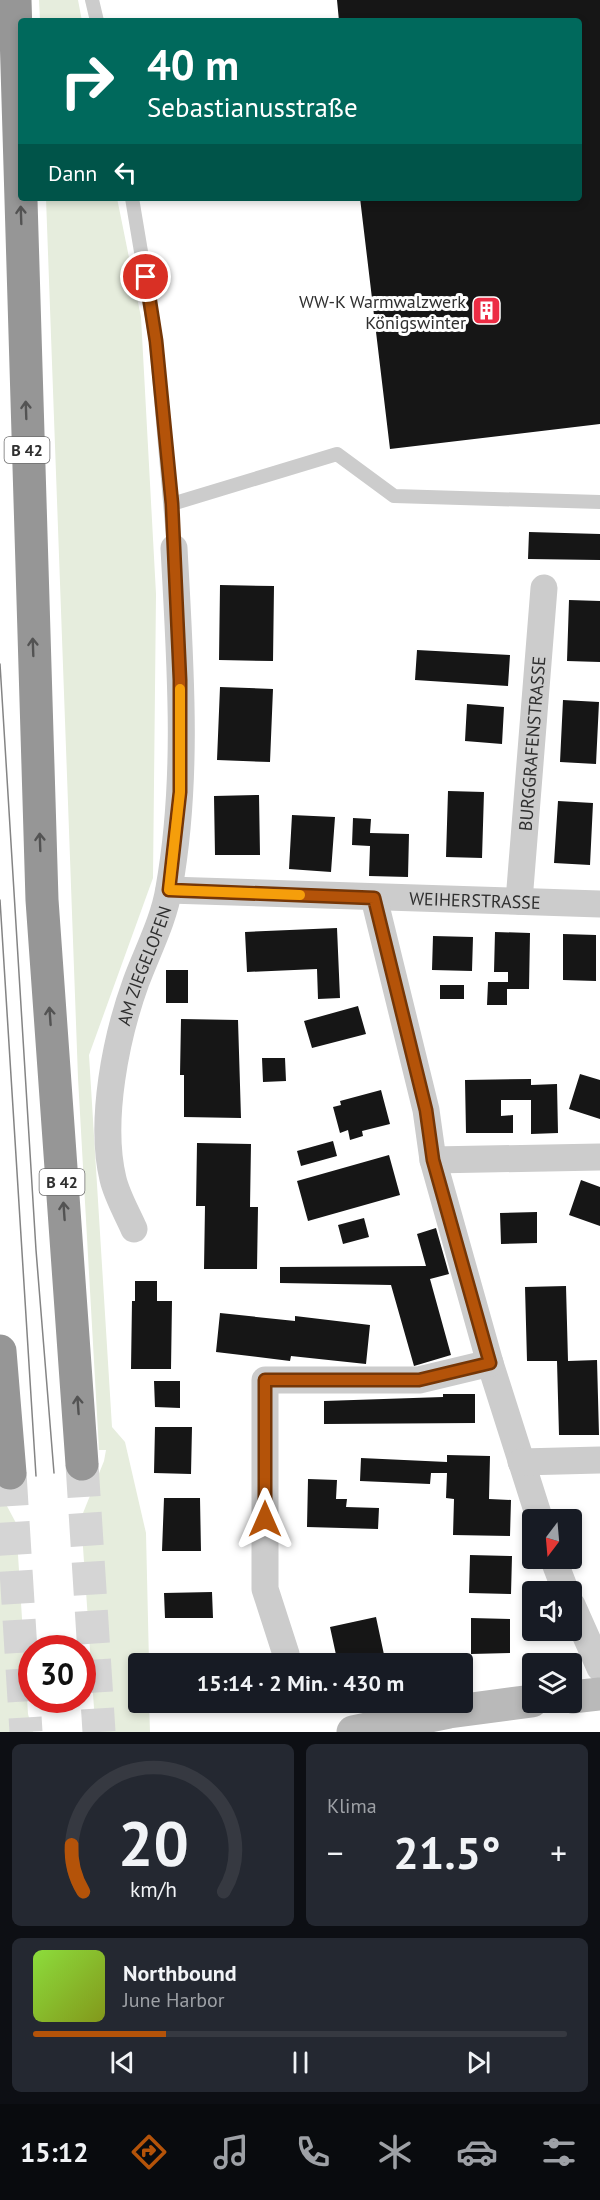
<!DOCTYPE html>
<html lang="de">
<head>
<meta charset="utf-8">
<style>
  body { margin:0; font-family:"PT Sans",sans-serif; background:#242831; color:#f1f3f6; height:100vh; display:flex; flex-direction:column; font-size:22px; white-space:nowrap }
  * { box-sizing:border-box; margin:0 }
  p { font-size:20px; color:#9ea1a6 }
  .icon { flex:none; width:33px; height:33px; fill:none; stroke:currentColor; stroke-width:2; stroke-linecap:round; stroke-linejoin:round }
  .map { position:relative; height:1732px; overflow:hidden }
  .drawer { display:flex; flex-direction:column; gap:12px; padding:12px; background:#0d0f14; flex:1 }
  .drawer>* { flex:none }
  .banner { position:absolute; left:18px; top:18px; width:564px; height:183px; border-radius:6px; box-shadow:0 3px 9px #0003; background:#00695c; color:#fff; overflow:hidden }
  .needle { width:39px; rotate:196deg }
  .buttons { position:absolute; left:522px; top:1509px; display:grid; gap:12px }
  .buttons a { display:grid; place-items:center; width:60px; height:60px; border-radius:6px; background:#171b24; box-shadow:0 3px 9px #0003; font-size:30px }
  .speed { position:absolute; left:18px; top:1635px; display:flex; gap:12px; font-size:30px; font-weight:700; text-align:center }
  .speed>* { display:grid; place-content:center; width:78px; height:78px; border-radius:50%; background:#171b24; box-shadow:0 3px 9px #0003; line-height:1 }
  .speed .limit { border:9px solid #d22; background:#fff; color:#111 }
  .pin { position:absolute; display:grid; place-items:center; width:51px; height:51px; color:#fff; margin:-26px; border:3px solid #fff; border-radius:50%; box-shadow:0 2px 6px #0007 }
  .me { position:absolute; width:66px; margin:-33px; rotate:0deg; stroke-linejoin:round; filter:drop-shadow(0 0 4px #0008) }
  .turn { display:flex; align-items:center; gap:21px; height:126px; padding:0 30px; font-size:27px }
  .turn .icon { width:78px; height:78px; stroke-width:2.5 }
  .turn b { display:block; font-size:42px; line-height:51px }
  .then { display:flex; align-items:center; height:57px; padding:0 30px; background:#0003; gap:12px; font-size:22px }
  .big { font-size:45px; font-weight:600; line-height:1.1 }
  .drawer .widget { flex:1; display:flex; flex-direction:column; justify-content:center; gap:9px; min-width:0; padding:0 21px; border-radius:9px; background:#242831 }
  .drawer .dial { align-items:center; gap:0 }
  .dial svg { height:156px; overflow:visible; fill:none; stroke:#363941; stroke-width:7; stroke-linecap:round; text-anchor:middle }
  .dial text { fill:#f1f3f6; stroke:none }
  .song { display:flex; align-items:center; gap:18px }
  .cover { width:72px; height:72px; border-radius:9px; background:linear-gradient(135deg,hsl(90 70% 55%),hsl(70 70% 35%)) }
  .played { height:6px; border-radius:3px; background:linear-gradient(90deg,#b45309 25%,#363941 25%) }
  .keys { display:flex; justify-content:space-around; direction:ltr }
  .heat { display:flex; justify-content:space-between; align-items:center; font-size:33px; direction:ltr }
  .drawer .tiles { flex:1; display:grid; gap:12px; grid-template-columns:1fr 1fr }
  .widget:last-child { grid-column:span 2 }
  .trip { position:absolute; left:128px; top:1653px; width:345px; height:60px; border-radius:6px; background:#171b24; box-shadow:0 3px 9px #0003; font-weight:600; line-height:60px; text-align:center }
  .menu { display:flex; height:96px; justify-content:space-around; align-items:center; background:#090b0e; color:#9ea1a6 }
  .menu .icon { width:42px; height:42px }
  .menu .active { color:#b45309 }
  .menu b { font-size:27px; color:#f1f3f6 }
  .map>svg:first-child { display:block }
  .green { fill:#e6eddd }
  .building { fill:#161616 }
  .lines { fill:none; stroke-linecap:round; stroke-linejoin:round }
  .highway-tunnel { stroke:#d5d5d5; stroke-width:33; stroke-dasharray:33 16; stroke-linecap:butt }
  .lane { stroke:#ccc; stroke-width:14 }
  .street { stroke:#ccc; stroke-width:27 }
  .secondary { stroke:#b9b9b9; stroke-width:33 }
  .highway { stroke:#969696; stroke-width:33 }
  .tram { stroke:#848484; stroke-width:1.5 }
  .oneway { stroke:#535353 }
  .route-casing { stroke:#753606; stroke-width:15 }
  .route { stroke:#b45309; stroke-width:10 }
  .slow { stroke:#f59e0b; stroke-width:10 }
  .labels { text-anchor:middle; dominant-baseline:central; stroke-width:6; stroke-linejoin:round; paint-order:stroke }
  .shield { fill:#fff; stroke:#6d6d6d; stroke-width:1.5 }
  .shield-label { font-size:16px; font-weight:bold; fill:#2f2f2f }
  .poi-label { font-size:18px; fill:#2f2f2f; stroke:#fff; text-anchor:end }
  .street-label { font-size:18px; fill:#2f2f2f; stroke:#fff }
</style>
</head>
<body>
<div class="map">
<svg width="600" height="1732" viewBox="0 0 600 1732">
  <rect width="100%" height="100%" fill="#fff"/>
  <path class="green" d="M39,0H78L82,21H40Z
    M46,198H117L141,317L156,594L153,878L89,1055L112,1427L125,1442L146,1533L149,1663L138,1664V1702L149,1703L150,1732H91L94,1708L81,1518L104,1461L106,1450H99L78,1078Z
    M0,1493L16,1523L28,1714L33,1732H0Z"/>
  <path class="building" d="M337,0H600V424L390,449L360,198H579V21H339Z
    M529,532L600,534V560L528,559Z
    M220,585L274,586L273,661L219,660Z
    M569,600L600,601V662L567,661Z
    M417,650L510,655L508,686L415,680Z
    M220,687L273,689L270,762L217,760Z
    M563,700L599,702L596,764L560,762Z
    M467,704L504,707L502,744L465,741Z
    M448,791L484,792L482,858L446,857Z
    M259,795L260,855H215L214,796Z
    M558,801L593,803L590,865L554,863Z
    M292,815L335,817L331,872L289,869Z
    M353,818L371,819L370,833L409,834L408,877L369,876L370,846L352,845Z
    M337,928L340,998L318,999L317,969L247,972L245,932Z
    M495,932L530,933L529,989H507V1005H487L488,982H508V972H494Z
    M563,934L596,935V981L563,980Z
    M433,936L473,937L472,971L432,970Z
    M166,970H188V1003H166Z
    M440,985H464V999H440Z
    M358,1006L366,1034L312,1048L304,1021Z
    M181,1019L238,1020L241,1118L184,1117V1075H180Z
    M262,1058H285L286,1081L263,1082Z
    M580,1074L600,1080V1119L569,1109Z
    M531,1079V1085L557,1084L558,1133L531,1134V1100H501V1116L513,1115V1133H466L465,1080Z
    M381,1090L390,1124L362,1131L363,1136L350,1140L348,1130L340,1133L333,1107L341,1105L340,1101Z
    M333,1141L337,1156L301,1166L297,1151Z
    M197,1143L251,1144L250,1207H258L257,1269H204L205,1206H196Z
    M389,1155L400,1195L308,1221L297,1181Z
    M581,1180L600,1187V1226L569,1215Z
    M537,1212V1243L501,1244L500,1213Z
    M364,1218L369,1237L343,1244L338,1225Z
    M436,1228L449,1274L430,1279L451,1355L414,1366L391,1285L280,1283V1267L426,1266L417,1234Z
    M135,1281H157V1301H172L171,1369H131L132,1301H135Z
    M566,1286L568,1361L597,1360L599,1435H559L557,1361H527L525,1287Z
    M220,1313L295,1321V1316L370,1325L366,1364L291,1356L290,1361L216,1352Z
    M154,1381H180V1408L155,1407Z
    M443,1394H475V1423L324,1424V1401L443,1397Z
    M155,1427H192L191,1474L154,1473Z
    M447,1455L490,1456L489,1499L511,1500L510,1536L453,1535L454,1499L446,1498L447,1473H431L430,1484L360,1481L361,1458L447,1462Z
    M308,1479L337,1480L336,1499H347L346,1507L379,1508L378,1529L307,1527Z
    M164,1498H200L201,1551H162Z
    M470,1555L512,1556L511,1594L469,1593Z
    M212,1592L213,1618H165L164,1593Z
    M376,1617L386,1664H338L330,1627Z
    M471,1618L510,1619V1653L471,1654Z
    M188,1658H223V1664H188Z"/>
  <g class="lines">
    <path class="highway-tunnel" d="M82,1464L99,1732
      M10,1473L26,1732"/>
    <path class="lane" d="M92,0L97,21
      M132,198L156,341L174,548
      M172,504L337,454L394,496L600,502"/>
    <g class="street">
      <path id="s1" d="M169,890L600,904"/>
      <path d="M374,898L426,1110L433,1160L490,1363L540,1520"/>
      <path id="s2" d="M519,901L544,588"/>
      <path d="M433,1160L600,1157"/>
      <path id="s3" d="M134,1229C127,1213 117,1196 113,1179C99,1121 116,1037 136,982C147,952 164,920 169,888C189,776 180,661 174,548"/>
      <path d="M521,1462L600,1460"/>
      <path d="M553,1558L566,1592"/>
      <path d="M572,1605L600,1668"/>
      <path d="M286,1654L265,1589V1380H419L490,1363"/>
    </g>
    <path class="secondary" d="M572,1697L600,1694
      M353,1732L449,1712L532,1701"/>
    <path class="highway" d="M15,0L42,900L82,1464
      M0,1351L10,1473"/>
    <path class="tram" d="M0,664L36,1250L54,1473
      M0,900L36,1476"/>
  </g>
  <defs><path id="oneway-shaft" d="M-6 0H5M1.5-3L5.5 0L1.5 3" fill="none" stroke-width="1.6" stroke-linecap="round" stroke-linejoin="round" transform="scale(1.5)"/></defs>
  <g class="oneway">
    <use href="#oneway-shaft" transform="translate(21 215) rotate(-92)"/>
    <use href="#oneway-shaft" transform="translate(26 410) rotate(-92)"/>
    <use href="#oneway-shaft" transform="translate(33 647) rotate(-92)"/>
    <use href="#oneway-shaft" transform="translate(40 842) rotate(-92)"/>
    <use href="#oneway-shaft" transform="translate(50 1016) rotate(-94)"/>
    <use href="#oneway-shaft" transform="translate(64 1211) rotate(-94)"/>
    <use href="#oneway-shaft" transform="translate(78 1405) rotate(-94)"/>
  </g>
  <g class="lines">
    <defs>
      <path id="route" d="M146,277L156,341L172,504L180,680V792L169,890L374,898L426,1110L433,1160L490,1363L419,1380H265V1519"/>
    </defs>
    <use href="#route" class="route-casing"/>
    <use href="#route" class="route"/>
    <path class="slow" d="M180,689V792L169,890L300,895"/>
  </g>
  <defs>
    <symbol id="building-square" viewBox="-11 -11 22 22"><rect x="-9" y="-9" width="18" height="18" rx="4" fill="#ec2c44" stroke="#fff"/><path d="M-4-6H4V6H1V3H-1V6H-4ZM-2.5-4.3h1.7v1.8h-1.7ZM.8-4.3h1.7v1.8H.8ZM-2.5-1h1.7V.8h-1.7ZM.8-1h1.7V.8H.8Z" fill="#fff"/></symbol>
  </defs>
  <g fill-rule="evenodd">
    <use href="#building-square" x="470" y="294" width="33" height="33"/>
  </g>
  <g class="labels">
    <g class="shield">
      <rect x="4.5" y="437" width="45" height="26" rx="4.5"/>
      <rect x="39.5" y="1169" width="45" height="26" rx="4.5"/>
    </g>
    <g class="shield-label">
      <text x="27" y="450">B 42</text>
      <text x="62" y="1182">B 42</text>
    </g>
    <g class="poi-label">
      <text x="466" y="301">WW-K Warmwalzwerk<tspan x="466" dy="21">Königswinter</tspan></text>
    </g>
    <g class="street-label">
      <text stroke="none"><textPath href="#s2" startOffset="158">BURGGRAFENSTRASSE</textPath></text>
      <text stroke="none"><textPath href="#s1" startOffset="306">WEIHERSTRASSE</textPath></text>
      <text stroke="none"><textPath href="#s3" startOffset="273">AM ZIEGELOFEN</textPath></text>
    </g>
  </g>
</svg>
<div class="buttons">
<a><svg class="needle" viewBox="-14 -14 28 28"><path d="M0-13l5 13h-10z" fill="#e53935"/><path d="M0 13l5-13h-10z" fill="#9ea1a6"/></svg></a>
<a><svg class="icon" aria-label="sound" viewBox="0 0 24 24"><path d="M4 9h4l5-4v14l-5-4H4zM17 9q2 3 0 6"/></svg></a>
<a><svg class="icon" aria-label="layers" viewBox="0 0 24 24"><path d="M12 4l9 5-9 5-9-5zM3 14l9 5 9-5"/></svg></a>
</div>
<div class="speed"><div class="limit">30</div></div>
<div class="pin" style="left:146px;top:277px;background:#d93025"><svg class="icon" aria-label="arrive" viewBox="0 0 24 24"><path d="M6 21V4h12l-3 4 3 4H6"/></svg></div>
<svg class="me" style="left:265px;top:1519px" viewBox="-20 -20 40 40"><path d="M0-17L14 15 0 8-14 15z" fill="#b45309" stroke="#fff" stroke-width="4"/></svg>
<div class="trip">15:14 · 2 Min. · 430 m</div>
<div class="banner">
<div class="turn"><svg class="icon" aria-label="right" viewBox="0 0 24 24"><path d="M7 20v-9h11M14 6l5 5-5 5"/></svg><div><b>40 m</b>Sebastianusstraße</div></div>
<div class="then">Dann<svg class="icon" aria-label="left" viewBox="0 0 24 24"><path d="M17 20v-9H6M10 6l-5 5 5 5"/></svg></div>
</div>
</div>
<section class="drawer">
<div class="tiles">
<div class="widget dial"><svg viewBox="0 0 100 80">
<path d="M14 69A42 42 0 1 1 86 69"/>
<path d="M14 69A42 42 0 0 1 8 45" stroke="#b45309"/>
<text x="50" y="56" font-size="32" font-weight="700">20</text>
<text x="50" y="72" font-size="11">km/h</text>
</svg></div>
<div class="widget"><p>Klima</p>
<div class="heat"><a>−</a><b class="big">21.5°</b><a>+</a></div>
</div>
<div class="widget">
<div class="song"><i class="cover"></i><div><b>Northbound</b><p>June Harbor</p></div></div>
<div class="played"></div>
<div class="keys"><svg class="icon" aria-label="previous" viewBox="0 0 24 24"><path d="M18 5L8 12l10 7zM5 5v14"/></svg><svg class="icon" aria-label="pause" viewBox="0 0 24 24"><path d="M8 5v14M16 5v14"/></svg><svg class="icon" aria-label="next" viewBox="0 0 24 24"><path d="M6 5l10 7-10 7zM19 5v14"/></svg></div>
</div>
</div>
</section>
<nav class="menu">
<b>15:12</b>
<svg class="icon active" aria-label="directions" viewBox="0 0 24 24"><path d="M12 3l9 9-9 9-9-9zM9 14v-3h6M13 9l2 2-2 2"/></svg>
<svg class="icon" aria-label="music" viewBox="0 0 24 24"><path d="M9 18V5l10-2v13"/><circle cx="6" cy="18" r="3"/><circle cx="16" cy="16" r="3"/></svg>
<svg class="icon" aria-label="phone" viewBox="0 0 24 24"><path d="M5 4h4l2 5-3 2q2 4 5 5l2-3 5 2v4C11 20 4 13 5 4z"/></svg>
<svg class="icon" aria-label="climate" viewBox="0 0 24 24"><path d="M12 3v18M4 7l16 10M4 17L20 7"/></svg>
<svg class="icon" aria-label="car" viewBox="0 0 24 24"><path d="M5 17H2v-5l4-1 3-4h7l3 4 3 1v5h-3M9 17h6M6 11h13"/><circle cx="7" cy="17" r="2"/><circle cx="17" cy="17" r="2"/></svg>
<svg class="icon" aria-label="filters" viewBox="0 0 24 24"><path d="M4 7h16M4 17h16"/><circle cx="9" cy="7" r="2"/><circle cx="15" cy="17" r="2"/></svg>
</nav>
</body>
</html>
